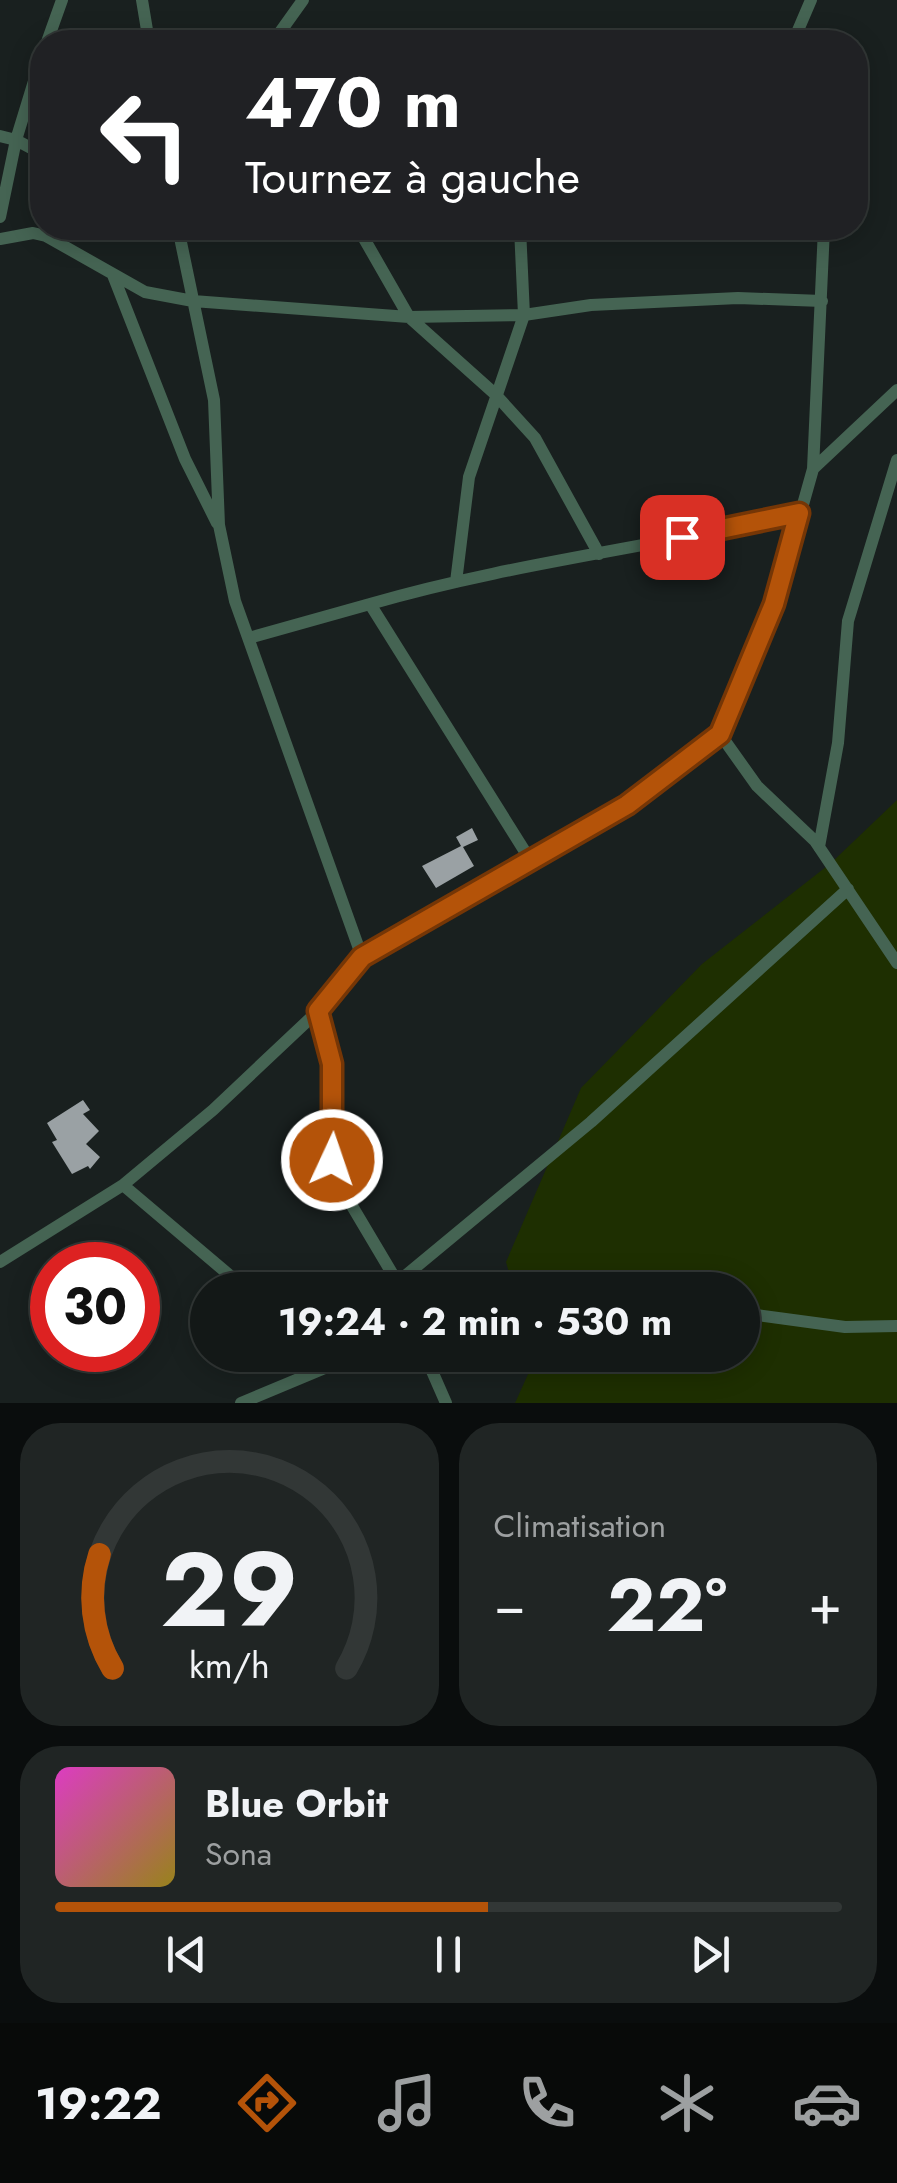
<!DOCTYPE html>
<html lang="fr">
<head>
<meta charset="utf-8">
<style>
  body { margin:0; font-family:Jost,sans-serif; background:#202524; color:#f1f3f6; height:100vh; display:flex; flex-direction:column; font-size:38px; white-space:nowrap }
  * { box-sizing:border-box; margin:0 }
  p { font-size:32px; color:#9da0a1 }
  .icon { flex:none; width:55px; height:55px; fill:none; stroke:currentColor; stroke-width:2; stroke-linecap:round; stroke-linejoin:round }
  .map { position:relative; height:1403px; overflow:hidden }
  .side { display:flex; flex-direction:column; gap:20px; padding:20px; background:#0a0d0d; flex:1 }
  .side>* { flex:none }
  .hud { position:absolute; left:30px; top:30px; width:838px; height:210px; border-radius:40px; box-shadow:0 5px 25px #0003,0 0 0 2px #323736; background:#202124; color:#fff; overflow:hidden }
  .speed { position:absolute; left:30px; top:1242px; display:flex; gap:20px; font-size:50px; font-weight:700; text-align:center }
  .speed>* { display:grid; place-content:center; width:130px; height:130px; border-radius:50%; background:#131817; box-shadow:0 5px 25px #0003,0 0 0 2px #323736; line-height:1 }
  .speed .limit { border:15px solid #d22; background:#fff; color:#111 }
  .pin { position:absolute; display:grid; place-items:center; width:85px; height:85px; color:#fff; margin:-42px; border-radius:20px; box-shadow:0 5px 15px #0006 }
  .me { position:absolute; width:110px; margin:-55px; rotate:3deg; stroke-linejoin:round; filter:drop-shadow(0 0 8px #0008) }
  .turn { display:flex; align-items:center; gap:35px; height:210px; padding:0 50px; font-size:45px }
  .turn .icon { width:130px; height:130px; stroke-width:2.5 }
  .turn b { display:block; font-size:70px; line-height:85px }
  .big { font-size:75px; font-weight:700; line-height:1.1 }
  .side .tile { flex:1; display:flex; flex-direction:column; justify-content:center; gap:15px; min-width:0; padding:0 35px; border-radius:40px; background:#202524 }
  .side .dial { align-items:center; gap:0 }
  .dial svg { height:260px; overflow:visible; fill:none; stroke:#323736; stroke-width:7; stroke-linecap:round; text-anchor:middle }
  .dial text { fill:#f1f3f6; stroke:none }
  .song { display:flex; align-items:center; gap:30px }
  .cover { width:120px; height:120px; border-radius:15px; background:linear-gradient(135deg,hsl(310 70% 55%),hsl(50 70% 35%)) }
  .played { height:10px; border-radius:5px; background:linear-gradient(90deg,#b45309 55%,#323736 55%) }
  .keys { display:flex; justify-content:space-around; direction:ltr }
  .heat { display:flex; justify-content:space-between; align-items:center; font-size:55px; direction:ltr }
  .side .tiles { flex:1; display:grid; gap:20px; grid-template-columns:1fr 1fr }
  .tile:last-child { grid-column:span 2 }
  .trip { position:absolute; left:190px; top:1272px; width:570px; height:100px; border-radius:50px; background:#131817; box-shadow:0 5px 25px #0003,0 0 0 2px #323736; font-weight:700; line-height:100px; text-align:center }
  .tab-bar { display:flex; height:160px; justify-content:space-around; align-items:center; background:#080a09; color:#9da0a1 }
  .tab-bar .icon { width:70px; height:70px }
  .tab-bar .selected { color:#b45309 }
  .tab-bar b { font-size:45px; color:#f1f3f6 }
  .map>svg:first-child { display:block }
  .green { fill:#1e2f01 }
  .building { fill:#9aa1a4 }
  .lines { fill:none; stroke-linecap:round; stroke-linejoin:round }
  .minor { stroke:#456453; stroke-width:12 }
  .route-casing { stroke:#753606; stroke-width:25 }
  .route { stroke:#b45309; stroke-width:18 }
</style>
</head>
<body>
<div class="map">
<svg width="897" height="1403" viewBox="0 0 897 1403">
  <rect width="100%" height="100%" fill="#19201f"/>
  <path class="green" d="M897,800V1403H515L534,1361L532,1355H742V1290H514L506,1262L581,1088L702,964L831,863Z"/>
  <path class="building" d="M472,828L478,840L463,847L474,866L436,888L422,866L461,846L456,837Z
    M83,1100L90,1110L83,1114L99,1131L86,1144L100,1157L90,1169L88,1166L72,1174L52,1142L57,1140L47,1123Z"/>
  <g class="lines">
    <path class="minor" d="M142,0L149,42
      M47,42L62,0
      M273,42L303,0
      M793,42L811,0
      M42,55L16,140L42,154
      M0,136L16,140L0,217
      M178,228L214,400L219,525L235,601L362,957
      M358,228L409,317L495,394L535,438L599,554
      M0,239L33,233L46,236L145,292L193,301L409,317L524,315L591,305L738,298L822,301
      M113,275L185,459L217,523
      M813,469L897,390
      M456,582L469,477L524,315L520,228
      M370,604C511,563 657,547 799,513
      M249,638L370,604L529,858
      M720,734L757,786L815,841L897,963
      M819,847L838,743L848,621L897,460
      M318,1011L332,1063V1159L339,1184L402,1290
      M123,1185L247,1290
      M0,1262L123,1185L213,1110L318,1011L362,957L529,858L627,805L720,734L775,604L813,469L824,228
      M399,1281L591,1122L848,889
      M742,1313L845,1327L897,1326
      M303,1355L317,1370
      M425,1355L446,1403
      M241,1403L356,1355"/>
  </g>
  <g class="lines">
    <defs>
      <path id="route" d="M332,1160V1064L318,1011L362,957L627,805L720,734L774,604L799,513L682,537"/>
    </defs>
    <use href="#route" class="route-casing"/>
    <use href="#route" class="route"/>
  </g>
</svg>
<div class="speed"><div class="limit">30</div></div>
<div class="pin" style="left:682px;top:537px;background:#d93025"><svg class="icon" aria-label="arrive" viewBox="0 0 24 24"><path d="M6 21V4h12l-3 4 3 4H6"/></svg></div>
<svg class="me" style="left:332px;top:1160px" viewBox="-20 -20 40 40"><circle r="17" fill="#b45309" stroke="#fff" stroke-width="3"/><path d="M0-11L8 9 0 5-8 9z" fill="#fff"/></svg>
<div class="trip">19:24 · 2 min · 530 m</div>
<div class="hud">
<div class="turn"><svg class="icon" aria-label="left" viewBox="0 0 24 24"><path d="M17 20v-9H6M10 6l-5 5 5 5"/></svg><div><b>470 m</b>Tournez à gauche</div></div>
</div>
</div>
<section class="side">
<div class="tiles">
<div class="tile dial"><svg viewBox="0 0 100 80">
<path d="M14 69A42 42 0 1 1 86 69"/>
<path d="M14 69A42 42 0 0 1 10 34" stroke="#b45309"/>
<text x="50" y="56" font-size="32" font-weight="700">29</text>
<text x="50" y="72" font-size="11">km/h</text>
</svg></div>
<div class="tile"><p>Climatisation</p>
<div class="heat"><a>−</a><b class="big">22°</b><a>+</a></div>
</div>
<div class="tile">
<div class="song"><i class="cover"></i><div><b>Blue Orbit</b><p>Sona</p></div></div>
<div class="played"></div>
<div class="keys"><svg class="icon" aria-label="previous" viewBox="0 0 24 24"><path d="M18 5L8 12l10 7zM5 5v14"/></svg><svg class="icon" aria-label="pause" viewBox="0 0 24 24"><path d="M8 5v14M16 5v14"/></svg><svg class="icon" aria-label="next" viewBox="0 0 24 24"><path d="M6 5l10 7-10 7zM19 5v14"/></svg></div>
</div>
</div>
</section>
<nav class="tab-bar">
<b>19:22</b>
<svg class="icon selected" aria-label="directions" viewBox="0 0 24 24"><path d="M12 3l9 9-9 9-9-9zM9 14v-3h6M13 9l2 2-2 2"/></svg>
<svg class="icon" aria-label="music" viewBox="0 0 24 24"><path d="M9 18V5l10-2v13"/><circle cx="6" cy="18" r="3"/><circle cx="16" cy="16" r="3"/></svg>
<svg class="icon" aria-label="phone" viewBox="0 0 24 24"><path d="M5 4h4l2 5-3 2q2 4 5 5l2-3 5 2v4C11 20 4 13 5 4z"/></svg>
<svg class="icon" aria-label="climate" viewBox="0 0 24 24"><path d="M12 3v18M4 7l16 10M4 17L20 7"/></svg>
<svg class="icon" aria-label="car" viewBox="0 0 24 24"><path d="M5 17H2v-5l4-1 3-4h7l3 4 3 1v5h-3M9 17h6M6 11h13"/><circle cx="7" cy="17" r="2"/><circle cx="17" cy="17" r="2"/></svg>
</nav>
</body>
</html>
